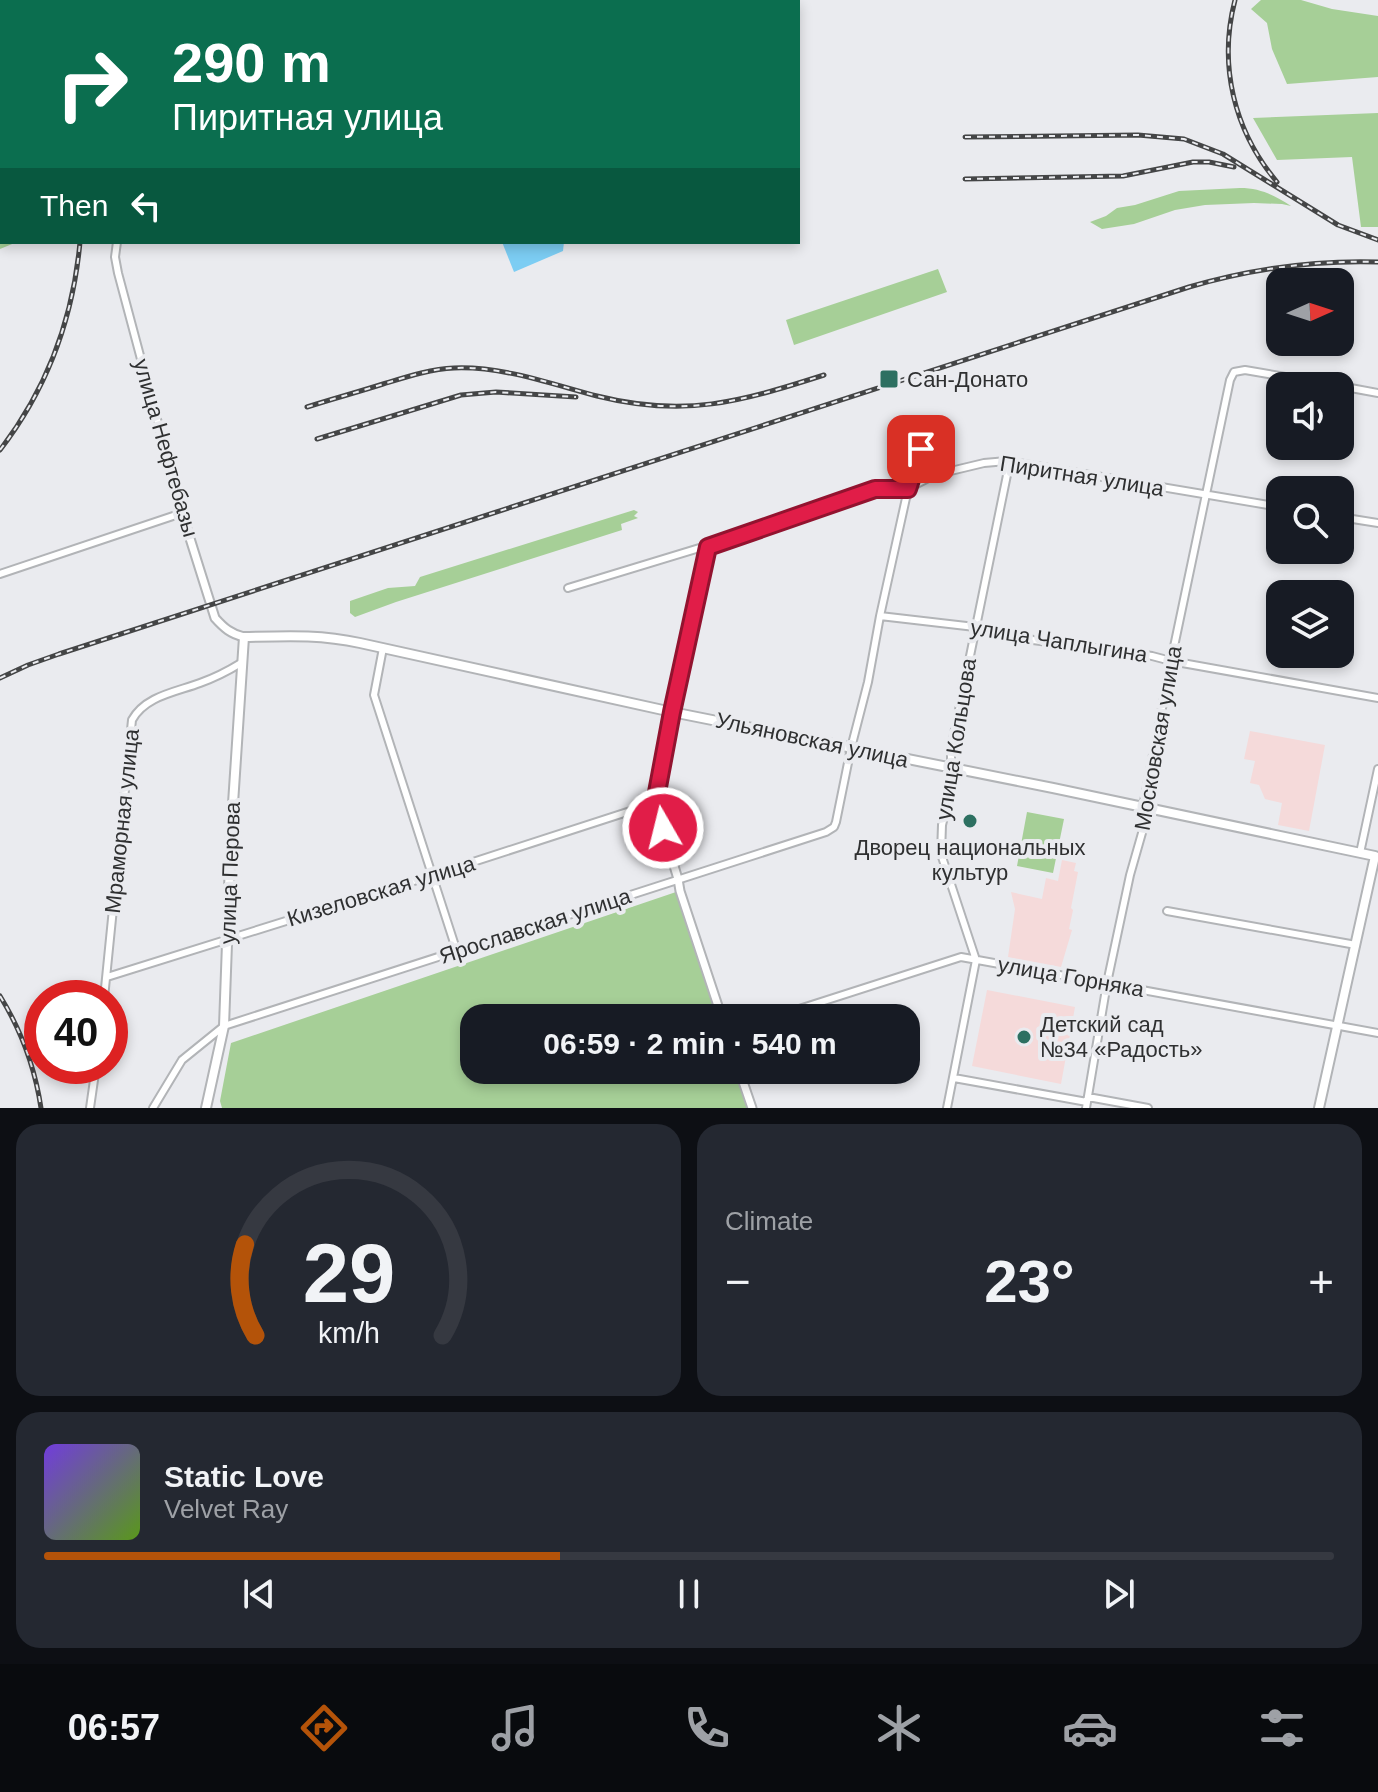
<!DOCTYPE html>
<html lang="en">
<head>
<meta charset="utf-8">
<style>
  body { margin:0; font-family:Helvetica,sans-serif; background:#242831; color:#f1f3f6; height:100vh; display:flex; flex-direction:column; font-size:30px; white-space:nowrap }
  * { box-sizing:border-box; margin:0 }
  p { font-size:26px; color:#9ea1a6 }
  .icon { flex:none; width:44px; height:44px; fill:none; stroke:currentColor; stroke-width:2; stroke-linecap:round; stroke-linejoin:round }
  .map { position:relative; height:1108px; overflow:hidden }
  .side { display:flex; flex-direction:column; gap:16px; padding:16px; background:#0d0f14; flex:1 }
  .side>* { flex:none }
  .hud { position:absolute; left:0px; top:0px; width:800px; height:244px; box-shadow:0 4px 12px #0003; background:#0b6e4f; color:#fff; overflow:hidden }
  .needle { width:52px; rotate:87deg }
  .fabs { position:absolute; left:1266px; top:268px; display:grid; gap:16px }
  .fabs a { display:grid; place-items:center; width:88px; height:88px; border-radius:16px; background:#171b24; box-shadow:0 4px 12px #0003; font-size:40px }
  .speed { position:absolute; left:24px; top:980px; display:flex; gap:16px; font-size:40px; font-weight:700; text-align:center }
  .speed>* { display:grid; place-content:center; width:104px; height:104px; border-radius:50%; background:#171b24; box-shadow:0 4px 12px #0003; line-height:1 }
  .speed .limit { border:12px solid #d22; background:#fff; color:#111 }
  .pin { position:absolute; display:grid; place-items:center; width:68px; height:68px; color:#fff; margin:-34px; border-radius:16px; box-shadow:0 4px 12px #0006 }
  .me { position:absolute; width:88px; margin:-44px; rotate:352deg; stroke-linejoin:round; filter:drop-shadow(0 0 6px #0008) }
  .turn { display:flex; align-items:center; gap:28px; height:168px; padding:0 40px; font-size:36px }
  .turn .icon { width:104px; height:104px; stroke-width:2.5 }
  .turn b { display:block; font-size:56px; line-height:68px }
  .then { display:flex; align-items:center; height:76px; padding:0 40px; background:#0003; gap:16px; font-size:30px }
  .big { font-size:60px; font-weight:700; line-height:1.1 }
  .side .card { flex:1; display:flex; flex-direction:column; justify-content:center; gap:12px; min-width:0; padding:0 28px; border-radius:24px; background:#242831 }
  .side .dial { align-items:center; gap:0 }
  .dial svg { height:208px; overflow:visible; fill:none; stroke:#363941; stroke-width:7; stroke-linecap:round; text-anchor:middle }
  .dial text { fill:#f1f3f6; stroke:none }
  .song { display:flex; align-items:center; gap:24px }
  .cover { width:96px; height:96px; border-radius:12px; background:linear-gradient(135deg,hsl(260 70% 55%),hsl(90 70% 35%)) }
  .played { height:8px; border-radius:4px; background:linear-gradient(90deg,#b45309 40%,#363941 40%) }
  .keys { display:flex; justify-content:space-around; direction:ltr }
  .heat { display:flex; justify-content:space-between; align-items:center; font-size:44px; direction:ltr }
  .side .tiles { flex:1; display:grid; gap:16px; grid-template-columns:1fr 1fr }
  .card:last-child { grid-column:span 2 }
  .trip { position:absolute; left:460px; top:1004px; width:460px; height:80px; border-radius:24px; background:#171b24; box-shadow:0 4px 12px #0003; font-weight:700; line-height:80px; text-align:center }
  .menu { display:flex; height:128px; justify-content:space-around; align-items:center; background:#090b0e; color:#9ea1a6 }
  .menu .icon { width:56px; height:56px }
  .menu .active { color:#b45309 }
  .menu b { font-size:36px; color:#f1f3f6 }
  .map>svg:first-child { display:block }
  .education { fill:#f5dada }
  .green { fill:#a6cf97 }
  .water { fill:#7ccdf3 }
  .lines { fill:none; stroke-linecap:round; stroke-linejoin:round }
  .minor-casing { stroke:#b2b4b7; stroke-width:10 }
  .tertiary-casing { stroke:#b2b4b7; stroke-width:11 }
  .secondary-casing { stroke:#b2b4b7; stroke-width:12 }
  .minor { stroke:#fff; stroke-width:6 }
  .tertiary { stroke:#fff; stroke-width:7 }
  .secondary { stroke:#fff; stroke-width:8 }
  .rail-casing { stroke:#444546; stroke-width:5 }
  .rail { stroke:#eaebef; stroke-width:2; stroke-dasharray:6; stroke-linecap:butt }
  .route-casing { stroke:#92132f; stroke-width:20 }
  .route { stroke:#e11d48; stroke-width:14 }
  .poi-dot { fill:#2d7061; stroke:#eaebef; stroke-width:3 }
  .labels { text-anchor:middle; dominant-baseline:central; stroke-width:8; stroke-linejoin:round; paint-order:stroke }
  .poi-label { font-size:22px; fill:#2f3031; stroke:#eaebef; text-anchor:start }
  .street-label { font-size:22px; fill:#2f3031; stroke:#eaebef }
</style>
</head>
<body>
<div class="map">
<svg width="1378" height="1108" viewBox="0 0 1378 1108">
  <rect width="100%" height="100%" fill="#eaebef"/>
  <path class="education" d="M1250,731L1325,745L1309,831L1278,825L1282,803L1265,799L1259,785L1250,783L1255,761L1244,759Z
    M1062,860L1076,863L1074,871L1078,872L1071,908L1073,910L1069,929L1072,930L1061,967L1008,957L1015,909L1011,892L1042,899L1046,878L1058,881Z
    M987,990L1075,1007L1061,1084L972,1066Z"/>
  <path class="green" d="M0,0H48L61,2H2V242H17L0,249Z
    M1261,0H1301L1332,9L1378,16V77L1287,84L1272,49L1267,23L1251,9Z
    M1378,113V227H1361L1352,157L1277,160L1253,118Z
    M1240,188C1260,188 1274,195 1291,206L1282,204L1254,203L1205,205L1175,210L1134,224L1102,229L1090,222L1106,216L1117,208L1135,205L1179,191Z
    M938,269L947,292L794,345L786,320Z
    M634,510L638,512L634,516L638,518L621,524L622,530L396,602L355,617L350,613V601L388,588L415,586L420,577Z
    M1027,812L1064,819L1053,873L1017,866Z
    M676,892L718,1018H474V1070H735L747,1108H222L220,1101L231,1043Z"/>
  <path class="water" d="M502,242H564L563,251L514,272Z"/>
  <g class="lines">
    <defs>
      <path id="minor" d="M200,2V0
        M1340,386L1378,393
        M1340,517L1378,523
        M0,574L182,513L118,273L115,257L117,242
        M568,588L765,528L875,489L905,490L934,475L984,463L1007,461L1280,507
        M880,616L975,627L1033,640L1152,656L1171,661L1378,698
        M383,648L374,695L457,952
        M672,712L708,547
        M1360,853L1378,769
        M1167,911L1356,945
        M107,977L433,875L655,803
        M104,998L132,720C145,696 176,692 200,683C214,678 228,671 241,663
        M771,1018L961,957L1378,1033
        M954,1078L1087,1102
        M1088,1097L1148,1108
        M90,1108L96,1066
        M153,1108L182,1060L224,1026L826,832L834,827L836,822L851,748L868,682L880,616L908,489L921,449V439L919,428
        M947,1108L976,960L941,854L942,825L951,788V749L1007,475V461
        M1086,1108L1107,983L1130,875L1144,826L1143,807L1171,661L1230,380L1234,372L1245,370L1338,386"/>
      <path id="tertiary" d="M182,513L215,618C224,628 231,634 244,637
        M672,712L655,803L678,879L680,891L722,1018
        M739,1070L752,1108"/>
      <path id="secondary" d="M206,1108L224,1026L231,834L244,637C286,636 319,634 360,643L672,712L1053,788L1375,856L1319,1108"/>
    </defs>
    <use href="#minor" class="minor-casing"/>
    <use href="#tertiary" class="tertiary-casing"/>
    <use href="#secondary" class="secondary-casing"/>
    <use href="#minor" class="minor"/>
    <use href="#tertiary" class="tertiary"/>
    <use href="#secondary" class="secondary"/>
    <defs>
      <path id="rail" d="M1235,0C1218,65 1234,131 1277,182
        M95,2V0
        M965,137L1138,135L1184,139L1223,154L1338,225L1378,240
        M965,179L1123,176L1193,162H1209L1234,167
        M307,407C332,399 358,392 383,384C406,377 430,369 454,368C503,366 551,384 597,396C685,418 740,402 824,375
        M317,439L461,395L496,392L576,397
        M0,450C47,389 73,319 80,242
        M0,678L28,665L59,654L1189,287C1251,269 1314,260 1378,262
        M0,996C21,1030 35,1068 41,1108"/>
    </defs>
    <use href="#rail" class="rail-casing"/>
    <use href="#rail" class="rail"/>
  </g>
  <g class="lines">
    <defs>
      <path id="route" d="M663,828L655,803L672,712L708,547L875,489H908L921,449"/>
    </defs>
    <use href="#route" class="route-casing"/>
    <use href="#route" class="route"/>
  </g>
  <g class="poi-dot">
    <rect x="879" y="369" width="20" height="20" rx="4"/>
    <circle cx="970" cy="821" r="8"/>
    <circle cx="1024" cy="1037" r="8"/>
  </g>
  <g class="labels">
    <g class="poi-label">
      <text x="907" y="379">Сан-Донато</text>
      <text x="970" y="847" text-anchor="middle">Дворец национальных<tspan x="970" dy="25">культур</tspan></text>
      <text x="1040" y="1024">Детский сад<tspan x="1040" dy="25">№34 «Радость»</tspan></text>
    </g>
    <g class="street-label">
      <text transform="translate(166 448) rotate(74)">улица Нефтебазы</text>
      <text transform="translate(1082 476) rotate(9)">Пиритная улица</text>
      <text transform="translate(1059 641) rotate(9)">улица Чаплыгина</text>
      <text transform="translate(1158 738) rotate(-80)">Московская улица</text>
      <text transform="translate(956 739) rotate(-81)">улица Кольцова</text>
      <text transform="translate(812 740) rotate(12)">Ульяновская улица</text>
      <text transform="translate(122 821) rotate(-84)">Мраморная улица</text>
      <text transform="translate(230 873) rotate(-88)">улица Перова</text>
      <text transform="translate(381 891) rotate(-17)">Кизеловская улица</text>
      <text transform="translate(535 926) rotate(-18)">Ярославская улица</text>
      <text transform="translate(1071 977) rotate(10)">улица Горняка</text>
    </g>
  </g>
</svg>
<div class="fabs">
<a><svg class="needle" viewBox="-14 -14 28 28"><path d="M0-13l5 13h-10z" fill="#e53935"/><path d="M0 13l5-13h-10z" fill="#9ea1a6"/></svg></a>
<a><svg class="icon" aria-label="sound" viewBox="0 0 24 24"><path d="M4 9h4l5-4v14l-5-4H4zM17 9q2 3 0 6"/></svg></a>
<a><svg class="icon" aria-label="search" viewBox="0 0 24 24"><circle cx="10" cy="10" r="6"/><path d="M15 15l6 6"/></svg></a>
<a><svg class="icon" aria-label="layers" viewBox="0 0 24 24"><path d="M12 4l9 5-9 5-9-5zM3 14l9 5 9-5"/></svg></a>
</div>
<div class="speed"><div class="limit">40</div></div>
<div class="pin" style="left:921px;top:449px;background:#d93025"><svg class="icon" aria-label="arrive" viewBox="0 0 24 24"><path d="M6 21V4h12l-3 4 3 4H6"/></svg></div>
<svg class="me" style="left:663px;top:828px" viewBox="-20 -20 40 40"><circle r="17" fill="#e11d48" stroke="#fff" stroke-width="3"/><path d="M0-11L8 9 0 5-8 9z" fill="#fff"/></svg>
<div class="trip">06:59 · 2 min · 540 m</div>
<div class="hud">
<div class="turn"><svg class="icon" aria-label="right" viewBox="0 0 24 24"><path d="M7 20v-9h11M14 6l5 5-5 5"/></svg><div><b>290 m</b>Пиритная улица</div></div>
<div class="then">Then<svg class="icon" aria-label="left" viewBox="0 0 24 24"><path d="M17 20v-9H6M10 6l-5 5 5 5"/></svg></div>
</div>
</div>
<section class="side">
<div class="tiles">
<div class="card dial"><svg viewBox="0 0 100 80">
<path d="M14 69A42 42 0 1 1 86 69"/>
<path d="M14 69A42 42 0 0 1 10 34" stroke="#b45309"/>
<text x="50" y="56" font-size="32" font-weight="700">29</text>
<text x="50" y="72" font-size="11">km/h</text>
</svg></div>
<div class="card"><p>Climate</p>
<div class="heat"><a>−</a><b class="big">23°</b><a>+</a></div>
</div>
<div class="card">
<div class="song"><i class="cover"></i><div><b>Static Love</b><p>Velvet Ray</p></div></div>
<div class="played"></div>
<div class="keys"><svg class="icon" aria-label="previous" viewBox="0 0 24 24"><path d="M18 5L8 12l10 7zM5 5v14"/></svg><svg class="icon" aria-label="pause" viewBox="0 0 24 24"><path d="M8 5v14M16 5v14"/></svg><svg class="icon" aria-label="next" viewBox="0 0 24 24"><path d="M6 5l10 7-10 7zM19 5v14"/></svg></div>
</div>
</div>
</section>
<nav class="menu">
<b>06:57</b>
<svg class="icon active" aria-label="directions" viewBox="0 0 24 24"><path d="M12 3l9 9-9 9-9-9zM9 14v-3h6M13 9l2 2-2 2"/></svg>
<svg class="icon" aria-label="music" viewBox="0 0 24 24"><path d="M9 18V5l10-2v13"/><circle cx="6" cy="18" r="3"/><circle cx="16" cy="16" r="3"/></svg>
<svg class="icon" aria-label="phone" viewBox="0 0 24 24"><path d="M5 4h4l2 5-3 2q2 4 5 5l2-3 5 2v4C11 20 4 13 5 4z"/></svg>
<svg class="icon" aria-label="climate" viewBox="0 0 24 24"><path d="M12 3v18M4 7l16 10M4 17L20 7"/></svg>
<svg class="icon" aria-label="car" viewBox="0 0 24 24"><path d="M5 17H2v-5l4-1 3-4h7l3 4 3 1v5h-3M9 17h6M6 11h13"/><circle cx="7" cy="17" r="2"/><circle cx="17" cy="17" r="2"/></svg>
<svg class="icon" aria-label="filters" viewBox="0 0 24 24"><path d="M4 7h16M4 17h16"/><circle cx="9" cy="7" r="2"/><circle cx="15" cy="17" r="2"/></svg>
</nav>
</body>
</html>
